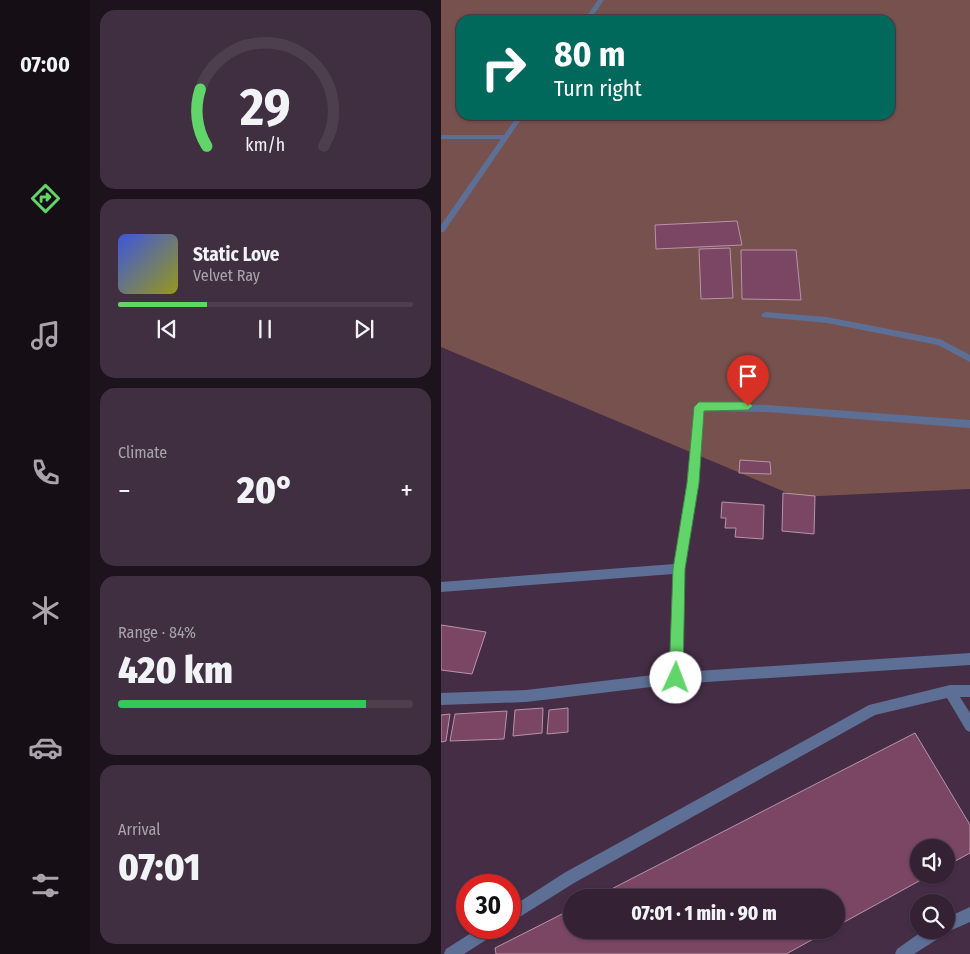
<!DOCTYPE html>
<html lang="en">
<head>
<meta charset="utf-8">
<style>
  body { margin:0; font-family:"Fira Sans Condensed",sans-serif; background:#3f2f40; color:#f1f3f6; height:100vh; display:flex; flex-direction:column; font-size:19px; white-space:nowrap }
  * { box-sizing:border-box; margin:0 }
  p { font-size:16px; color:#a9a4ac }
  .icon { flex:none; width:28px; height:28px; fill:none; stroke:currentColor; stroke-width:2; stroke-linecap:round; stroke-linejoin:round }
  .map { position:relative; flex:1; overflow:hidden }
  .sheet { display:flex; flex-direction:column; gap:10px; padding:10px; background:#1d131d; width:351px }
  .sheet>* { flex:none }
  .hud { position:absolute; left:15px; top:15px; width:439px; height:105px; border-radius:15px; box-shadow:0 1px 4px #0004,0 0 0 1px #4e3f4f; background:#00695c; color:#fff; overflow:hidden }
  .tools { position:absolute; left:469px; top:839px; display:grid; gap:10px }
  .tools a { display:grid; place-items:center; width:45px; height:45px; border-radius:50%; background:#342234; box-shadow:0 1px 4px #0004,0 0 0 1px #4e3f4f; font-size:25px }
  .speed { position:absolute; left:15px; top:874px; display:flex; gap:10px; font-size:25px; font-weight:700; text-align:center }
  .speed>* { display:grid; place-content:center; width:65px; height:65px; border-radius:50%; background:#342234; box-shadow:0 1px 4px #0004,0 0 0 1px #4e3f4f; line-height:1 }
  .speed .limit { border:8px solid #d22; background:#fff; color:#111 }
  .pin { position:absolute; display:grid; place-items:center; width:42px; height:42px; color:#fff; margin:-51px -21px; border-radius:50% 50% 50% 0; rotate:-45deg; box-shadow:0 0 5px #0007 }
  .pin .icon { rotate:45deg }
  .me { position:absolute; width:55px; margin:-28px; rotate:2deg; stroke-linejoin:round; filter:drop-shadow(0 0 4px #0008) }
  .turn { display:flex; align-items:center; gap:18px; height:105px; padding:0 15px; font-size:22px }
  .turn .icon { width:65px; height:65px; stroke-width:2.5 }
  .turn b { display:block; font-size:35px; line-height:42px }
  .big { font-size:38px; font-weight:800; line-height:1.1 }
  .sheet .card { flex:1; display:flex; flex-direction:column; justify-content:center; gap:8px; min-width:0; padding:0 18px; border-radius:15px; background:#3f2f40 }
  .sheet .dial { align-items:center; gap:0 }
  .dial svg { height:130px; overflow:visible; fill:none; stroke:#4e3f4f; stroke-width:7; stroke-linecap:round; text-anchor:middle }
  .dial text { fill:#f1f3f6; stroke:none }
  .song { display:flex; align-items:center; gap:15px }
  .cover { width:60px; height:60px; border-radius:8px; background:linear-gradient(135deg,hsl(230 70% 55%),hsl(60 70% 35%)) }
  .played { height:5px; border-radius:2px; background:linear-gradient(90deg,#61d56a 30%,#4e3f4f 30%) }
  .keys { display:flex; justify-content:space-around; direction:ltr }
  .heat { display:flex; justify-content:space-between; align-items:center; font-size:28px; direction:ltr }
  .charge { height:8px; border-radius:4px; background:linear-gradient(90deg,#34c759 84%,#4e3f4f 0) }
  .trip { position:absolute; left:122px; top:889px; width:282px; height:50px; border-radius:25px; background:#342234; box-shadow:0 1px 4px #0004,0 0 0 1px #4e3f4f; font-weight:800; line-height:50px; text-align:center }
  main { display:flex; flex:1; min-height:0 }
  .tabs { display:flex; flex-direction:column; width:90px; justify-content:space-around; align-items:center; background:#150e15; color:#a9a4ac }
  .tabs .icon { width:35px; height:35px }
  .tabs .on { color:#61d56a }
  .tabs b { font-size:22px; color:#f1f3f6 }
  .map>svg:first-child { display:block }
  .green { fill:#77514d; fill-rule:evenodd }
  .building { fill:#7a4664; stroke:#b994a8 }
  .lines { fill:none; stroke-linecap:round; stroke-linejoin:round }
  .street { fill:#5d6f95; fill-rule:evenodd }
  .route { fill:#61d56a; stroke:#3f8a45 }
</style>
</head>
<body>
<main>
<nav class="tabs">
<b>07:00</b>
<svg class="icon on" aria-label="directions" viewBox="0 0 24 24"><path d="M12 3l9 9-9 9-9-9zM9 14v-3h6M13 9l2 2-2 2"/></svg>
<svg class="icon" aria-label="music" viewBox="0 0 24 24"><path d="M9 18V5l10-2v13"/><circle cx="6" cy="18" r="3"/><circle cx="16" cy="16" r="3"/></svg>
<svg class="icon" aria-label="phone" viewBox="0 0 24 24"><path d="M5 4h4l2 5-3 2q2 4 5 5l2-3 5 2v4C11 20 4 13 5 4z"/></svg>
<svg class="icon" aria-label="climate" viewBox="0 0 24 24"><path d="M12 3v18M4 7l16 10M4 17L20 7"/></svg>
<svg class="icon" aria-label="car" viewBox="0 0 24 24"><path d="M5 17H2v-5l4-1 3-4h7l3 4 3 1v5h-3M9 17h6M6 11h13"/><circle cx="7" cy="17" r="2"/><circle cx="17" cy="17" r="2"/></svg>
<svg class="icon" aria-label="filters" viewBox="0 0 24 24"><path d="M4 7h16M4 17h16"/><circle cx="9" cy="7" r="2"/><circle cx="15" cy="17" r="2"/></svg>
</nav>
<section class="sheet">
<div class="card dial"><svg viewBox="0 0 100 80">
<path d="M14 69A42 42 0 1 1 86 69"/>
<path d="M14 69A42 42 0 0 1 10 34" stroke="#61d56a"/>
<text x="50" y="56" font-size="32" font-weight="700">29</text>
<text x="50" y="72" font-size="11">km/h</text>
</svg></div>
<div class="card">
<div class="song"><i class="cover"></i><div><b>Static Love</b><p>Velvet Ray</p></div></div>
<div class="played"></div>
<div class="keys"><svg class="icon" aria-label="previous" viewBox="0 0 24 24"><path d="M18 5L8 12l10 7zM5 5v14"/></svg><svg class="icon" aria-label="pause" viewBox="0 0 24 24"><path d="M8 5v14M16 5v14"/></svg><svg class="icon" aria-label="next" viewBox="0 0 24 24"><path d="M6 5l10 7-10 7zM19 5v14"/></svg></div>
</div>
<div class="card"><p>Climate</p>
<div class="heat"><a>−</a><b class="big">20°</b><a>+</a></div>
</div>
<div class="card"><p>Range · 84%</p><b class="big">420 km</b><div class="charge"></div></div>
<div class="card"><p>Arrival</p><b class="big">07:01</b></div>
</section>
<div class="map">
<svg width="529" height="954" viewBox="0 0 529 954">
  <rect width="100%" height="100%" fill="#452d46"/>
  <path class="green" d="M0,0H529V489L356,497L0,347ZM20,20H449V115H20Z"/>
  <path class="building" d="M296,221L301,245L215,249L214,225Z
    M289,248L292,298L260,299L258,249Z
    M300,250H355L360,300L301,299Z
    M299,460L329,462L330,474L298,473Z
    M342,493L374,496L373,534L341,531Z
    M281,502L323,505L322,539L294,537L295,528H284L285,518H280Z
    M0,625L45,632L31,674L0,670Z
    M102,708L101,733L72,736L74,710Z
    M127,708V732L106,734L108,710Z
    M66,711L63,739L9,741L14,714Z
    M9,714L5,741L0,742V715Z
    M474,733L529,825V853L505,866V848H478V875H489L396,926V898H153Z
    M131,909V930H389L345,954H55L54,948Z"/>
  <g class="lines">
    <path class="street" d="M157,0H163L149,20H143Z
      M77,115H83L3,232H0V225L60,139H0V135H63Z
      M324,312L386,317L499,339L529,355V362L497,345L386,323L321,317L320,315Z
      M258,403L326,405L529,420V428L326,412L262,411L257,483L243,569L241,672L529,653V665L235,684L85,702L0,705V693L85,690L229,673L232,574L0,592V582L233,564L247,483L253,407Z
      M509,685H529V697H519L529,713V732L525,730L506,698L434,715L133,883L69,923V908L123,873L428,705Z
      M529,907V922L504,933L503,935L473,954H454L456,949L483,930H505V918Z
      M38,928H58L56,933L23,954H3L5,949Z"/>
  </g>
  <path class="route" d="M258,402H307L312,406L307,410L263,411L258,483L244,569L242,678L240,683L235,685L230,683L228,678L232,569L246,483L253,407Z"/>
</svg>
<div class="tools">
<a><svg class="icon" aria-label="sound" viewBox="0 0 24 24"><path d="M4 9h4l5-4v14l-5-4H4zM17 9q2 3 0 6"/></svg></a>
<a><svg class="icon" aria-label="search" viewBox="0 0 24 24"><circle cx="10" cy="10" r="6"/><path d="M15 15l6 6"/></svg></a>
</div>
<div class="speed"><div class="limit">30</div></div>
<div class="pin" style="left:307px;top:406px;background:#d93025"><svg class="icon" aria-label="arrive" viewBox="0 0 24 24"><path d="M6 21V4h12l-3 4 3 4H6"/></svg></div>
<svg class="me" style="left:235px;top:678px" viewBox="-20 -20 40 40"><circle r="19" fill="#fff"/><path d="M0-13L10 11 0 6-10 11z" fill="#61d56a"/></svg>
<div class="trip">07:01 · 1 min · 90 m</div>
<div class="hud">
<div class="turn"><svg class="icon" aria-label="right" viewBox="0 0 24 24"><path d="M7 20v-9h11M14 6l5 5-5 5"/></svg><div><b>80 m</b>Turn right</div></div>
</div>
</div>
</main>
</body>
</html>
